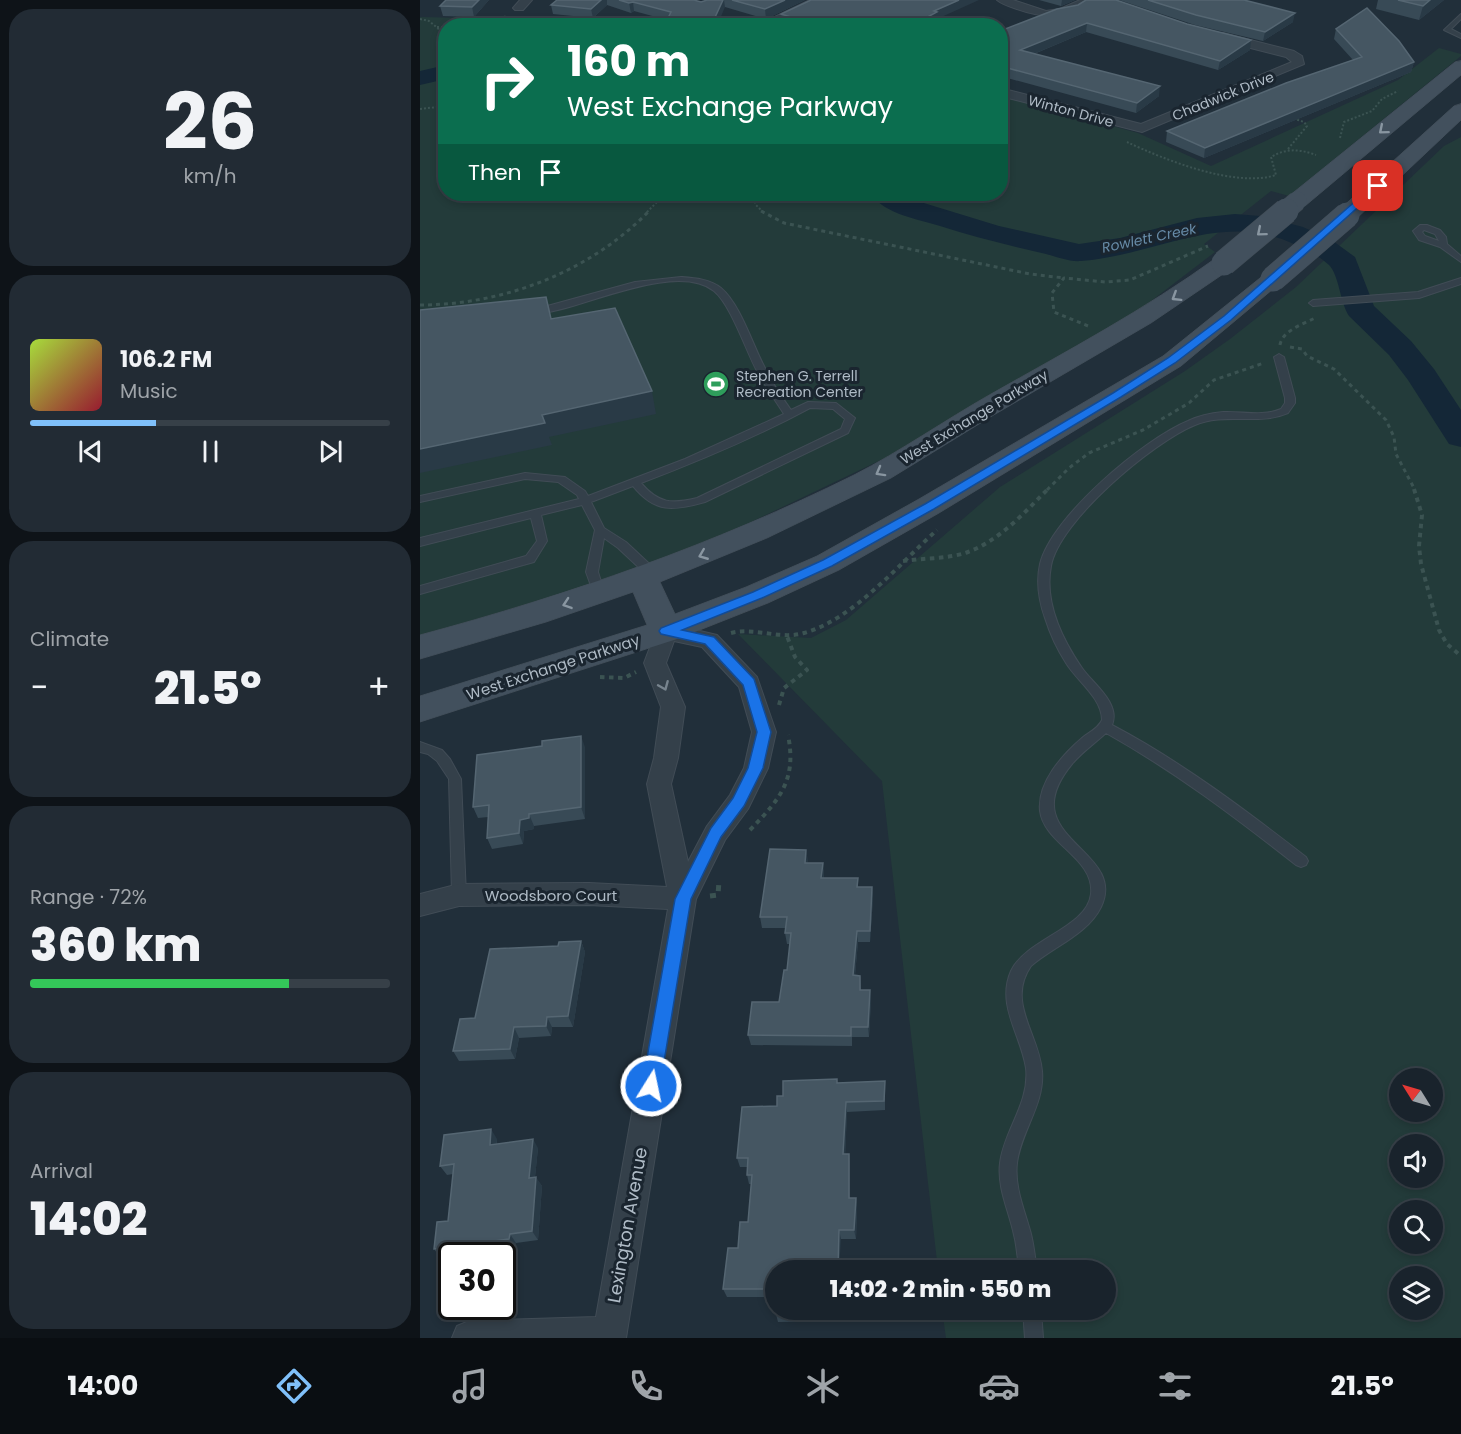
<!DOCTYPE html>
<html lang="en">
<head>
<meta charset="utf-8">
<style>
  body { margin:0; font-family:Poppins,sans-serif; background:#222b34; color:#f1f3f6; height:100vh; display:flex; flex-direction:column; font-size:22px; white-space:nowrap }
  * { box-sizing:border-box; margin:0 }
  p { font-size:20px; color:#9fa4a9 }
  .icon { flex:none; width:33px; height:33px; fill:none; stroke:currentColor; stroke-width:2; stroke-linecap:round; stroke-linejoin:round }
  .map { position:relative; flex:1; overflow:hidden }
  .drawer { display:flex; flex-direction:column; gap:9px; padding:9px; background:#0e1318; width:420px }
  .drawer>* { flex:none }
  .guide { position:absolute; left:18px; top:18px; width:570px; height:183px; border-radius:24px; box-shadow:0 3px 9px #0003,0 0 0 2px #374048; background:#0b6e4f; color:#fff; overflow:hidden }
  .needle { width:39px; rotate:307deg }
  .fabs { position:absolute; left:969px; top:1068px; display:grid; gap:12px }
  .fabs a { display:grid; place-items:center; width:54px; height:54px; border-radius:50%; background:#19232c; box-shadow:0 3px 9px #0003,0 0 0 2px #374048; font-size:30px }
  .speed { position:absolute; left:18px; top:1242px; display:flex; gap:12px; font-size:30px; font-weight:700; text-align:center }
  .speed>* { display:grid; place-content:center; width:78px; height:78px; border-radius:50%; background:#19232c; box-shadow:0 3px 9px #0003,0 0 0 2px #374048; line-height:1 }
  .speed .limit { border:3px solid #111; border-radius:9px; background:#fff; color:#111 }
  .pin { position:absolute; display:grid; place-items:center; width:51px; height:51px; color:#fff; margin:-26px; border-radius:12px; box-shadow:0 3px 9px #0006 }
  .me { position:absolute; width:66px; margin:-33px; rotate:10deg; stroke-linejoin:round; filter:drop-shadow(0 0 4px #0008) }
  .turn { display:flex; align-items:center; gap:21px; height:126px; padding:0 30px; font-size:27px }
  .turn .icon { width:78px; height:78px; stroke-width:2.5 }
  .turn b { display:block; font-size:42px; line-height:51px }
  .then { display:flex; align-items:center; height:57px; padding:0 30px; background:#0003; gap:12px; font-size:22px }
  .big { font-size:45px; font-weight:800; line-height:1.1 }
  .drawer .widget { flex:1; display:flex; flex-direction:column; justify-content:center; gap:9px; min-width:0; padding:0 21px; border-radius:24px; background:#222b34 }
  .drawer .dial { align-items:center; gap:0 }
  .dial b { font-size:78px; line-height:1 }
  .song { display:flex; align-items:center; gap:18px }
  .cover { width:72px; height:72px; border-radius:9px; background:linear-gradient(135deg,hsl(80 70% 55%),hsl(350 70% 35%)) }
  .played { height:6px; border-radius:3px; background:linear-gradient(90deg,#80c0fa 35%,#374048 35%) }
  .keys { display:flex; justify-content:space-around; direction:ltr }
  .heat { display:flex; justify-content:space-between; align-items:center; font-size:33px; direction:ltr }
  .charge { height:9px; border-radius:4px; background:linear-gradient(90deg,#34c759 72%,#374048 0) }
  .trip { position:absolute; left:345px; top:1260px; width:351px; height:60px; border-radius:30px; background:#19232c; box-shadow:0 3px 9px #0003,0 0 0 2px #374048; font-weight:800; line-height:60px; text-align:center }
  .tabs { display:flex; height:96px; justify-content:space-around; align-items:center; background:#0a0e12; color:#9fa4a9 }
  .tabs .icon { width:42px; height:42px }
  .tabs .selected { color:#80c0fa }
  .tabs b { font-size:27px; color:#f1f3f6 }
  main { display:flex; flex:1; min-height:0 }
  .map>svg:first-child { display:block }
  .green { fill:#233b3a; fill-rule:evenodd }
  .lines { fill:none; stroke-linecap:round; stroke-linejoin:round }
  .river { fill:#142737; fill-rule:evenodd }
  .service-casing { stroke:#414c56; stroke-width:2 }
  .minor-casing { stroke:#414c56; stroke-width:2 }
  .secondary-casing { stroke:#414c56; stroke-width:1 }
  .path-far3 { stroke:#3b5352; stroke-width:2; stroke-dasharray:2 2; stroke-linecap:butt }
  .path-far2 { stroke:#3b5352; stroke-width:3; stroke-dasharray:4 4; stroke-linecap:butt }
  .path-far1 { stroke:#3b5352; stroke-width:4; stroke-dasharray:4.5 4.5; stroke-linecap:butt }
  .path { stroke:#3b5352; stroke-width:5; stroke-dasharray:6 6; stroke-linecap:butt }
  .service { fill:#34404a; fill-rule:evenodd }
  .minor { fill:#34404a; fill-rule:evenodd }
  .secondary { fill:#42505d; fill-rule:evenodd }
  .secondary-bridge-far1-casing { stroke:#414c56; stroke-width:20; stroke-linecap:butt }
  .secondary-bridge-casing { stroke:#414c56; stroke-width:26; stroke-linecap:butt }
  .secondary-bridge-far1 { stroke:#42505d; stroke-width:19 }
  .secondary-bridge { stroke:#42505d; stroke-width:25 }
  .wall { fill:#384a56 }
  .shaded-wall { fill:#293a46 }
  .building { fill:#455662; stroke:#556672; stroke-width:1.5 }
  .oneway { stroke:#8996a1 }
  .oneway2 { stroke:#78848e }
  .route { fill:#1a73e8; stroke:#114b97; stroke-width:1.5 }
  .labels { text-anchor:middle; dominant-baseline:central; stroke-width:6; stroke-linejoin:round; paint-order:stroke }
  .far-street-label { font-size:14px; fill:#afbbc6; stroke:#1a252f }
  .far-water-label { font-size:14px; font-style:italic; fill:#678ba7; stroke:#1a252f }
  .far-poi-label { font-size:14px; fill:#afbbc6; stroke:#1a252f; text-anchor:start }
  .street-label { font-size:15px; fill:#afbbc6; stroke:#1a252f }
  .near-street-label { font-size:18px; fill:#afbbc6; stroke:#1a252f }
</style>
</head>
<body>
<main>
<section class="drawer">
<div class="widget dial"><b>26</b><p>km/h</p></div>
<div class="widget">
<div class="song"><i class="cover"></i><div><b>106.2 FM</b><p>Music</p></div></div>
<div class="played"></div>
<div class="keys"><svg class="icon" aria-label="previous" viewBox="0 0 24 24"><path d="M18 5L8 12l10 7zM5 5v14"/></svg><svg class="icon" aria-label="pause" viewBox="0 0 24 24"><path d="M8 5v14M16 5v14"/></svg><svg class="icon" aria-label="next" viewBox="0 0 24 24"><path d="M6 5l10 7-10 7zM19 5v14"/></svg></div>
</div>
<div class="widget"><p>Climate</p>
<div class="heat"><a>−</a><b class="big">21.5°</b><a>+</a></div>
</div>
<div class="widget"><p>Range · 72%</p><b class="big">360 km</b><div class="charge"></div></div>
<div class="widget"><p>Arrival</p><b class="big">14:02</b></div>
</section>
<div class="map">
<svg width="1041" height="1338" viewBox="0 0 1041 1338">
  <rect width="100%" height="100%" fill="#212f3a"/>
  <path class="green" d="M0,17L219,22L230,25L26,26V194H580L581,96L718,133L791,166L978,80L1019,48L1041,54V56L869,196L851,191L784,244L795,252L718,311L467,457L327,524L203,576L0,636Z
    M1041,137V1338H526L522,1310H686V1270H518L462,781L318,634L391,638L426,620L580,487L765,371L810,339L876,287L1024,146ZM980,1078H1012V1112H980ZM980,1144H1012V1178H980ZM980,1210H1012V1244H980ZM980,1276H1012V1310H980Z"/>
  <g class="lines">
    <path class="river" d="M26,65V79L0,85V71Z
      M451,194H483L494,200L579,226L659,244L700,238L777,218L815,214L840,216L883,227L913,241L935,257L954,306L991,341L1014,369L1041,410V447L1029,444L988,380L969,355L929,316C920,302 919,275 909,265C899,256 887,250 874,244C802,210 734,256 661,261C650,262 637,257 626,254C590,246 555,237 520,226C498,219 466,215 451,194Z"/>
    <defs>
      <path id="service" d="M1041,14V19L1031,29L1041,34V38L1024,30Z
        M1000,225H1007L1020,230L1026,237L1027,244L1041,256V262L1020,247L999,240L993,231ZM1004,230L1015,234L1019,241L1005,236L1002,232Z
        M261,277C274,278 290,279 301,288C320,304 332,343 344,366C351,382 361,396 371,410L388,402L416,403L435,418L428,433L285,502C253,511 235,513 213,486L171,502L184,528L206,542L237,571L239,574L237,577H229L198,548L184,538L178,572L185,594L179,598L175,597L166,572L175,530L162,505L121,515L127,541L114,562L0,594V586L106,556L117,541L111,518L0,546V538L159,499L157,495L138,482L105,479L0,502V496L105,473L145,477L165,491L168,496L265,459L364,414C355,400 345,386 337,371C326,351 311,305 294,291C250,256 131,326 109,311L215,282ZM390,408L413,409L425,419L421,429L277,498C252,504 239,504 221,483C279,461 336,437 390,408Z
        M1041,278V284L999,298L893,306L889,303L893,300L998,292Z
        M859,354L864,357L875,398V403L868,413C838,426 805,412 775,425C733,442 639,521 631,566C624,602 642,639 662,668C673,684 701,703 692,725C762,762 824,809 886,857L888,861L886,865L881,867L876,865C815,817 754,771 686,733C674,744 662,752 652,764C590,839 709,848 681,907C668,934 633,947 611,966C586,1002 619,1034 622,1071C625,1104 601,1131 597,1163C594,1187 605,1211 611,1234C614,1246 615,1258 617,1270H600C597,1259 597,1246 594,1235C589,1211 577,1188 580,1163C584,1130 610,1103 606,1068C601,1035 576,1005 591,971C606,939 667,928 671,894C675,858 624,844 620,811C617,783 642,755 662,738C669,732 678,729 682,720C682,698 657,681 646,663C637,649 630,634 625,618C619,601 616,582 620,564C631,517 724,439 768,421C778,416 791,413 803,412C823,411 842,417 861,409L865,403V398L854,357Z
        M0,742L22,750L30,759L41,779L46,895L44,899L39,901L34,899L32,895L29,779L17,761L8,754L0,752Z
        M603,1310H621L623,1338H605Z"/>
      <path id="minor" d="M100,0H112L103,10H95L93,8Z
        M390,0H405L352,26H336Z
        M577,0H593L626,11L640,9L660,0H675C652,22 621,18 594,8C588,6 582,4 577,0Z
        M555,18L559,19V23L541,26Z
        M803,33L874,51L882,56L884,64L722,132L580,96V88L721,124L872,62L866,57L799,40V34Z
        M246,623L297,635L337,677L356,732L348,768L328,809L305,840L276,899L206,1338H32L37,1326L49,1321L176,1317L248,909L169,905L39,906L0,916V894L39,884L169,883L247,887L227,784L234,758L241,707L224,663L238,626ZM254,641L282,647L319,687L332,732L324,768L310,795L287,826L268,862L251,784L258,758L265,707L246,663Z"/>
      <path id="secondary" d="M1041,61V75L885,206L877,207L869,206L866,201L869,196L1035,62Z
        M1041,104V120L935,220L927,222L919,220L916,215L919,210L1034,106Z
        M804,256L812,258L815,263L812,268L731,323L572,416L471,478L347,538L240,582L255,614L326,587L397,556L499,499L743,356L845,274L853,272L861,274L865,279L761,366L519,513L419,570L348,603L257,639L0,722V696L227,625L213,592L126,622L0,659V635C149,595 295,544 434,475C481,451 525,420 571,394C647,351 724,310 796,258Z"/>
    </defs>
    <use href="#service" class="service-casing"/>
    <use href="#minor" class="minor-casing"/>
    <use href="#secondary" class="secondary-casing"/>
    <path class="path-far3" d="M0,19L9,21L26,35
      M53,26L87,16
      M17,27H26
      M0,109L26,106
      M920,138L924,122L952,111L962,99L978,91
      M707,142C745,160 815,188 856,175L851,157C866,148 880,149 896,155
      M868,149L887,126L884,122L875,119
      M332,194L336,205L343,212
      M227,212L245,194"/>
    <path class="path-far2" d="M341,211L364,223L610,274L644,278
      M0,305C83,305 170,272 229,211
      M668,326L634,312L632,293L644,278L685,282L710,280L788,246
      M860,345C862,331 883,324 895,318
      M870,347L882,349L887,356L914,369L966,420L974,437L976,454L995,490
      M627,490L649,468L669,453L723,430L769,403L794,380L844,363"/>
    <path class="path-far1" d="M994,489L1002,515L999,546L1001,564L1019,630L1027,644L1041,656
      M483,561C503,558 529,559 548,552C580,540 604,513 628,489
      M311,633C335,627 360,640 384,633C434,619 479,564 517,530
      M180,677L204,678L216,672
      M359,705L364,688L387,670L375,657L367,636
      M330,830C360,799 377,780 368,735"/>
    <path class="path" d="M290,896L298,895L299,881"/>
    <use href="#service" class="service"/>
    <use href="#minor" class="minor"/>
    <use href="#secondary" class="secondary"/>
    <defs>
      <path id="secondary-bridge-far1" d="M864,212L877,201"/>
      <path id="secondary-bridge" d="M804,263L866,211
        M853,279L927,215"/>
    </defs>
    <use href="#secondary-bridge-far1" class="secondary-bridge-far1-casing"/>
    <use href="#secondary-bridge" class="secondary-bridge-casing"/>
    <use href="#secondary-bridge-far1" class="secondary-bridge-far1"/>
    <use href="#secondary-bridge" class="secondary-bridge"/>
  </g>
  <path class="wall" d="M26,0H69L54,17L23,16L20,6Z
    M137,0H274L281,2L287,0H385L346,19L305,7L247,20L214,11L211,13L187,5L173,18L133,14L131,5Z
    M619,0H655L641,6Z
    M699,0H824L873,22L843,41L775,25Z
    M958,0H1024L999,20L956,9Z
    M658,5L830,50L798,70L666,32L614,54L739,96L716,113L580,76V31Z
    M361,14L517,19V22L510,26H368L362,24Z
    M916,29L994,62L991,72L784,158L746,142L747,131L933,60L914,39Z
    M165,747V819L114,826V829L104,831L103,844L72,849L67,838L68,817L58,818L53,807Z
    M386,850L387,863H403L404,878H438V887H452L453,898L450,942H438L435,975L440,976L441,990L451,1000L449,1037H432V1046L331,1045L328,1035L359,1002L367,970L370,944H367L365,933L366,928H342L340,917Z
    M161,941L165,952L153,1027H132L131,1036L99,1038L95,1059L39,1061L33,1051L55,1018L138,946Z
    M417,1083L465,1091V1110L427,1112L425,1154L430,1163V1198H436L437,1207L436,1239H421L356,1270V1305H349L346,1297H307L303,1289L318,1248L328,1222L332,1184H329L327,1175V1167H320L317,1158L357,1106L363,1096Z
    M77,1139V1144L118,1148L115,1177L122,1186L118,1240L96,1243L95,1248L32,1256L21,1258L14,1249L28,1221L33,1174L27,1175L20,1166Z
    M356,1310H449V1321L358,1322L356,1314Z"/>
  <path class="shaded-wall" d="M59,0H69L54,17L52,7Z
    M181,0H187V5L173,18L171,9Z
    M303,0H304L305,7L297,26H291Z
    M365,0H385L346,19L345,9Z
    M539,0H559L517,19V22L510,26H491L514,11Z
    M642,0H655L641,6Z
    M1010,0H1024L999,20L1003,6Z
    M213,2L214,11L211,13L209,3Z
    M875,13L873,22L843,41L845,32Z
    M667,23L666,32L599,60L600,50Z
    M831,40L830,50L798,70L800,61Z
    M994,62L991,72L784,158L785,148Z
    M740,86L739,96L716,113L717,103Z
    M232,391L236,414L129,437L132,445L0,473V449L122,415Z
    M161,736L165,747V819L161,807Z
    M109,814L114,826V829L104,831L103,844L99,833L100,820Z
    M386,850L388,861L386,874L385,863Z
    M403,863L404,874L403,889L401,878Z
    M452,887L453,898L450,942V931Z
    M437,931L438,942L434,986L433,975Z
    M161,941L165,952L153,1027L148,1016Z
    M450,990L451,1000L449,1037L448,1027Z
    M127,1017L132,1027L131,1036L126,1026Z
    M94,1027L99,1038L95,1059L90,1049Z
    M426,1102L427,1112L425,1163L423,1154Z
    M71,1129L77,1139L76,1154L70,1145Z
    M113,1139L118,1148L114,1187L109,1178Z
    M429,1154L430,1163V1207L429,1198Z
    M116,1177L122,1186L118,1240L112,1231Z
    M436,1198L437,1207L436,1239L434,1230Z
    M419,1230L421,1239L419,1270H418Z
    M90,1234L96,1243L95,1248L89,1239Z"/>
  <path class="building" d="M26,0H59L52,7L20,6Z
    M137,0H181L171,9L131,5Z
    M199,0H274L281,2L287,0H303L291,26H244L251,12L213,2L209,3Z
    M312,0H365L345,9Z
    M391,0H539L514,11L517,12L491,26H400L361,14Z
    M666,0H696L767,24L831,40L800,61L667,23L600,50L740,86L717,103L580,66V31L637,9L658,5Z
    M728,0H824L875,13L845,32L776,15Z
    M978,0H1010L1003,6Z
    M947,8L979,41L994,62L785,148L747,131L866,83L942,57L916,29Z
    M126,297L131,319L195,308L232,391L122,415L125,423L0,449V310Z
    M161,736V807L109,814V818L100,820L99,833L67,838L69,805L53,807L57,755L122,746V741Z
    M350,849L386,850L385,863H403L401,878H438L437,887H452L450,931H437L433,975L440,976V990H450L448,1027H431V1036L328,1035L332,1002H359L364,970H367L371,933H365L367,917H340Z
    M161,941L148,1016L127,1017L126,1026L94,1027L90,1049L33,1051L40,1019L55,1018L70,949L138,946L139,942Z
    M417,1079V1083L465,1081L464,1101L426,1102L423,1154H429V1198H436L434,1230H419L418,1270H356V1297H346V1289H303L308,1248H318L320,1222H328L332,1175H327L328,1158H317L322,1107L357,1106V1096H363V1081Z
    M71,1129L70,1145L113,1139L109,1178L116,1177L112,1231L90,1234L89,1239L14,1249L17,1222L28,1221L34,1164L20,1166L24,1135Z
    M356,1310H448V1314H356Z"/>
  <defs><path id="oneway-chevron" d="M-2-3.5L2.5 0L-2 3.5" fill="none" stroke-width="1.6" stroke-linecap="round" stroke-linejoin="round" transform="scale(1.5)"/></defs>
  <g class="oneway">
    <use href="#oneway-chevron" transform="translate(963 130) rotate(140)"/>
    <use href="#oneway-chevron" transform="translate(841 232) rotate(140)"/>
    <use href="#oneway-chevron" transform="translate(756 297) rotate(148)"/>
    <use href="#oneway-chevron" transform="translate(460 472) rotate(151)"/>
    <use href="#oneway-chevron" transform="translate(283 555) rotate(158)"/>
    <use href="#oneway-chevron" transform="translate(147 604) rotate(161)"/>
  </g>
  <use class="oneway2" href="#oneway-chevron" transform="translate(244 686) rotate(67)"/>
  <path class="route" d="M955,184L962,186L811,320L755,363L701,397L514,509L412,566L342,598L262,630L294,637L334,679L351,732L343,768L324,806L301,837L271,899L240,1086L237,1093L231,1095L224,1093L222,1086L255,899L291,828L313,798L328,768L337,732L323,685L285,644L241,634L239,631L241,628L333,592L403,560L505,504L693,393L748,358L804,316Z"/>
  <defs>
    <symbol id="stadium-disc" viewBox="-11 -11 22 22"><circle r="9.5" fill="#2e9e5b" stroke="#1a252f"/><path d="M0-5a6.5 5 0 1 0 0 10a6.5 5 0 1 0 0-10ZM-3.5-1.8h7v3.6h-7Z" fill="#fff"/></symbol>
  </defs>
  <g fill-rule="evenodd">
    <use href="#stadium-disc" x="281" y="369" width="30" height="30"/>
  </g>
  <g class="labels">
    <g class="far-street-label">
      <text transform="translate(803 96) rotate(-22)">Chadwick Drive</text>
      <text transform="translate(651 111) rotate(15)">Winton Drive</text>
      <text transform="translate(554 417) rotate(-31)">West Exchange Parkway</text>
    </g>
    <g class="far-water-label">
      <text transform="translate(729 238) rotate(-12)">Rowlett Creek</text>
    </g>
    <g class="far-poi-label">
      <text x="316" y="376">Stephen G. Terrell<tspan x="316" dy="16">Recreation Center</tspan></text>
    </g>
    <g class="street-label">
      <text transform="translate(133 667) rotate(-18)">West Exchange Parkway</text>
      <text x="131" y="895">Woodsboro Court</text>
    </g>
    <g class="near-street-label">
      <text transform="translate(207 1225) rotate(-80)">Lexington Avenue</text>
    </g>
  </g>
</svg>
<div class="fabs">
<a><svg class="needle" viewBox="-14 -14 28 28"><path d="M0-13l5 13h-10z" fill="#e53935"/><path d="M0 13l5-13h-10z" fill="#9fa4a9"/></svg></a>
<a><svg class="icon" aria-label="sound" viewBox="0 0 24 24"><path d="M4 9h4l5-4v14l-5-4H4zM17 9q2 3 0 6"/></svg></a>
<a><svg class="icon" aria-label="search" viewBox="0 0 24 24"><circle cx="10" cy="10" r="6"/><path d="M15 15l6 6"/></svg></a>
<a><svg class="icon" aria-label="layers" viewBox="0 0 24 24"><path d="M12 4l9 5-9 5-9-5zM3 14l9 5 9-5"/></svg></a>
</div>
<div class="speed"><div class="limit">30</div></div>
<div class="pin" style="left:958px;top:186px;background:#d93025"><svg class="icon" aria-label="arrive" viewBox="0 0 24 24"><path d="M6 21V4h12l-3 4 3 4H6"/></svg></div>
<svg class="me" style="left:231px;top:1086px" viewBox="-20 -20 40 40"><circle r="17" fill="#1a73e8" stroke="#fff" stroke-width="3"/><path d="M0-11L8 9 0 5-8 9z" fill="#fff"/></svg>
<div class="trip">14:02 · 2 min · 550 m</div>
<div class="guide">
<div class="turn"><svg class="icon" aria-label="right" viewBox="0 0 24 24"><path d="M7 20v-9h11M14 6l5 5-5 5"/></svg><div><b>160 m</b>West Exchange Parkway</div></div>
<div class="then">Then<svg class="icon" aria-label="arrive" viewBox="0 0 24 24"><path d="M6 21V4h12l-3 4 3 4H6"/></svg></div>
</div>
</div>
</main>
<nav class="tabs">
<b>14:00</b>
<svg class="icon selected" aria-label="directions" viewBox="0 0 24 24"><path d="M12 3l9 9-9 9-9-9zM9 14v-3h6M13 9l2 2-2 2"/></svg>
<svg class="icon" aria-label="music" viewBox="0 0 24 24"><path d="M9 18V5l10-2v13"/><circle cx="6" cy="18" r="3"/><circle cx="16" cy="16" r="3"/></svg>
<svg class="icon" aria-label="phone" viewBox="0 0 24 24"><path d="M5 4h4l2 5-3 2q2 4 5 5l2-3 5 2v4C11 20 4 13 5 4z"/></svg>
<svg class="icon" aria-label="climate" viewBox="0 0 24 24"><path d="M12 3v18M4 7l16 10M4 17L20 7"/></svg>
<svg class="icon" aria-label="car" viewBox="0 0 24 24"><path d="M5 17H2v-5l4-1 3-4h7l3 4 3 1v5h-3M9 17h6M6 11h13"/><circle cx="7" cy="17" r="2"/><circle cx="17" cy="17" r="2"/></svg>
<svg class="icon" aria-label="filters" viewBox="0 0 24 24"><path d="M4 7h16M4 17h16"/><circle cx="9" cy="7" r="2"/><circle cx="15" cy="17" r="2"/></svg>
<b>21.5°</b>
</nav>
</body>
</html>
